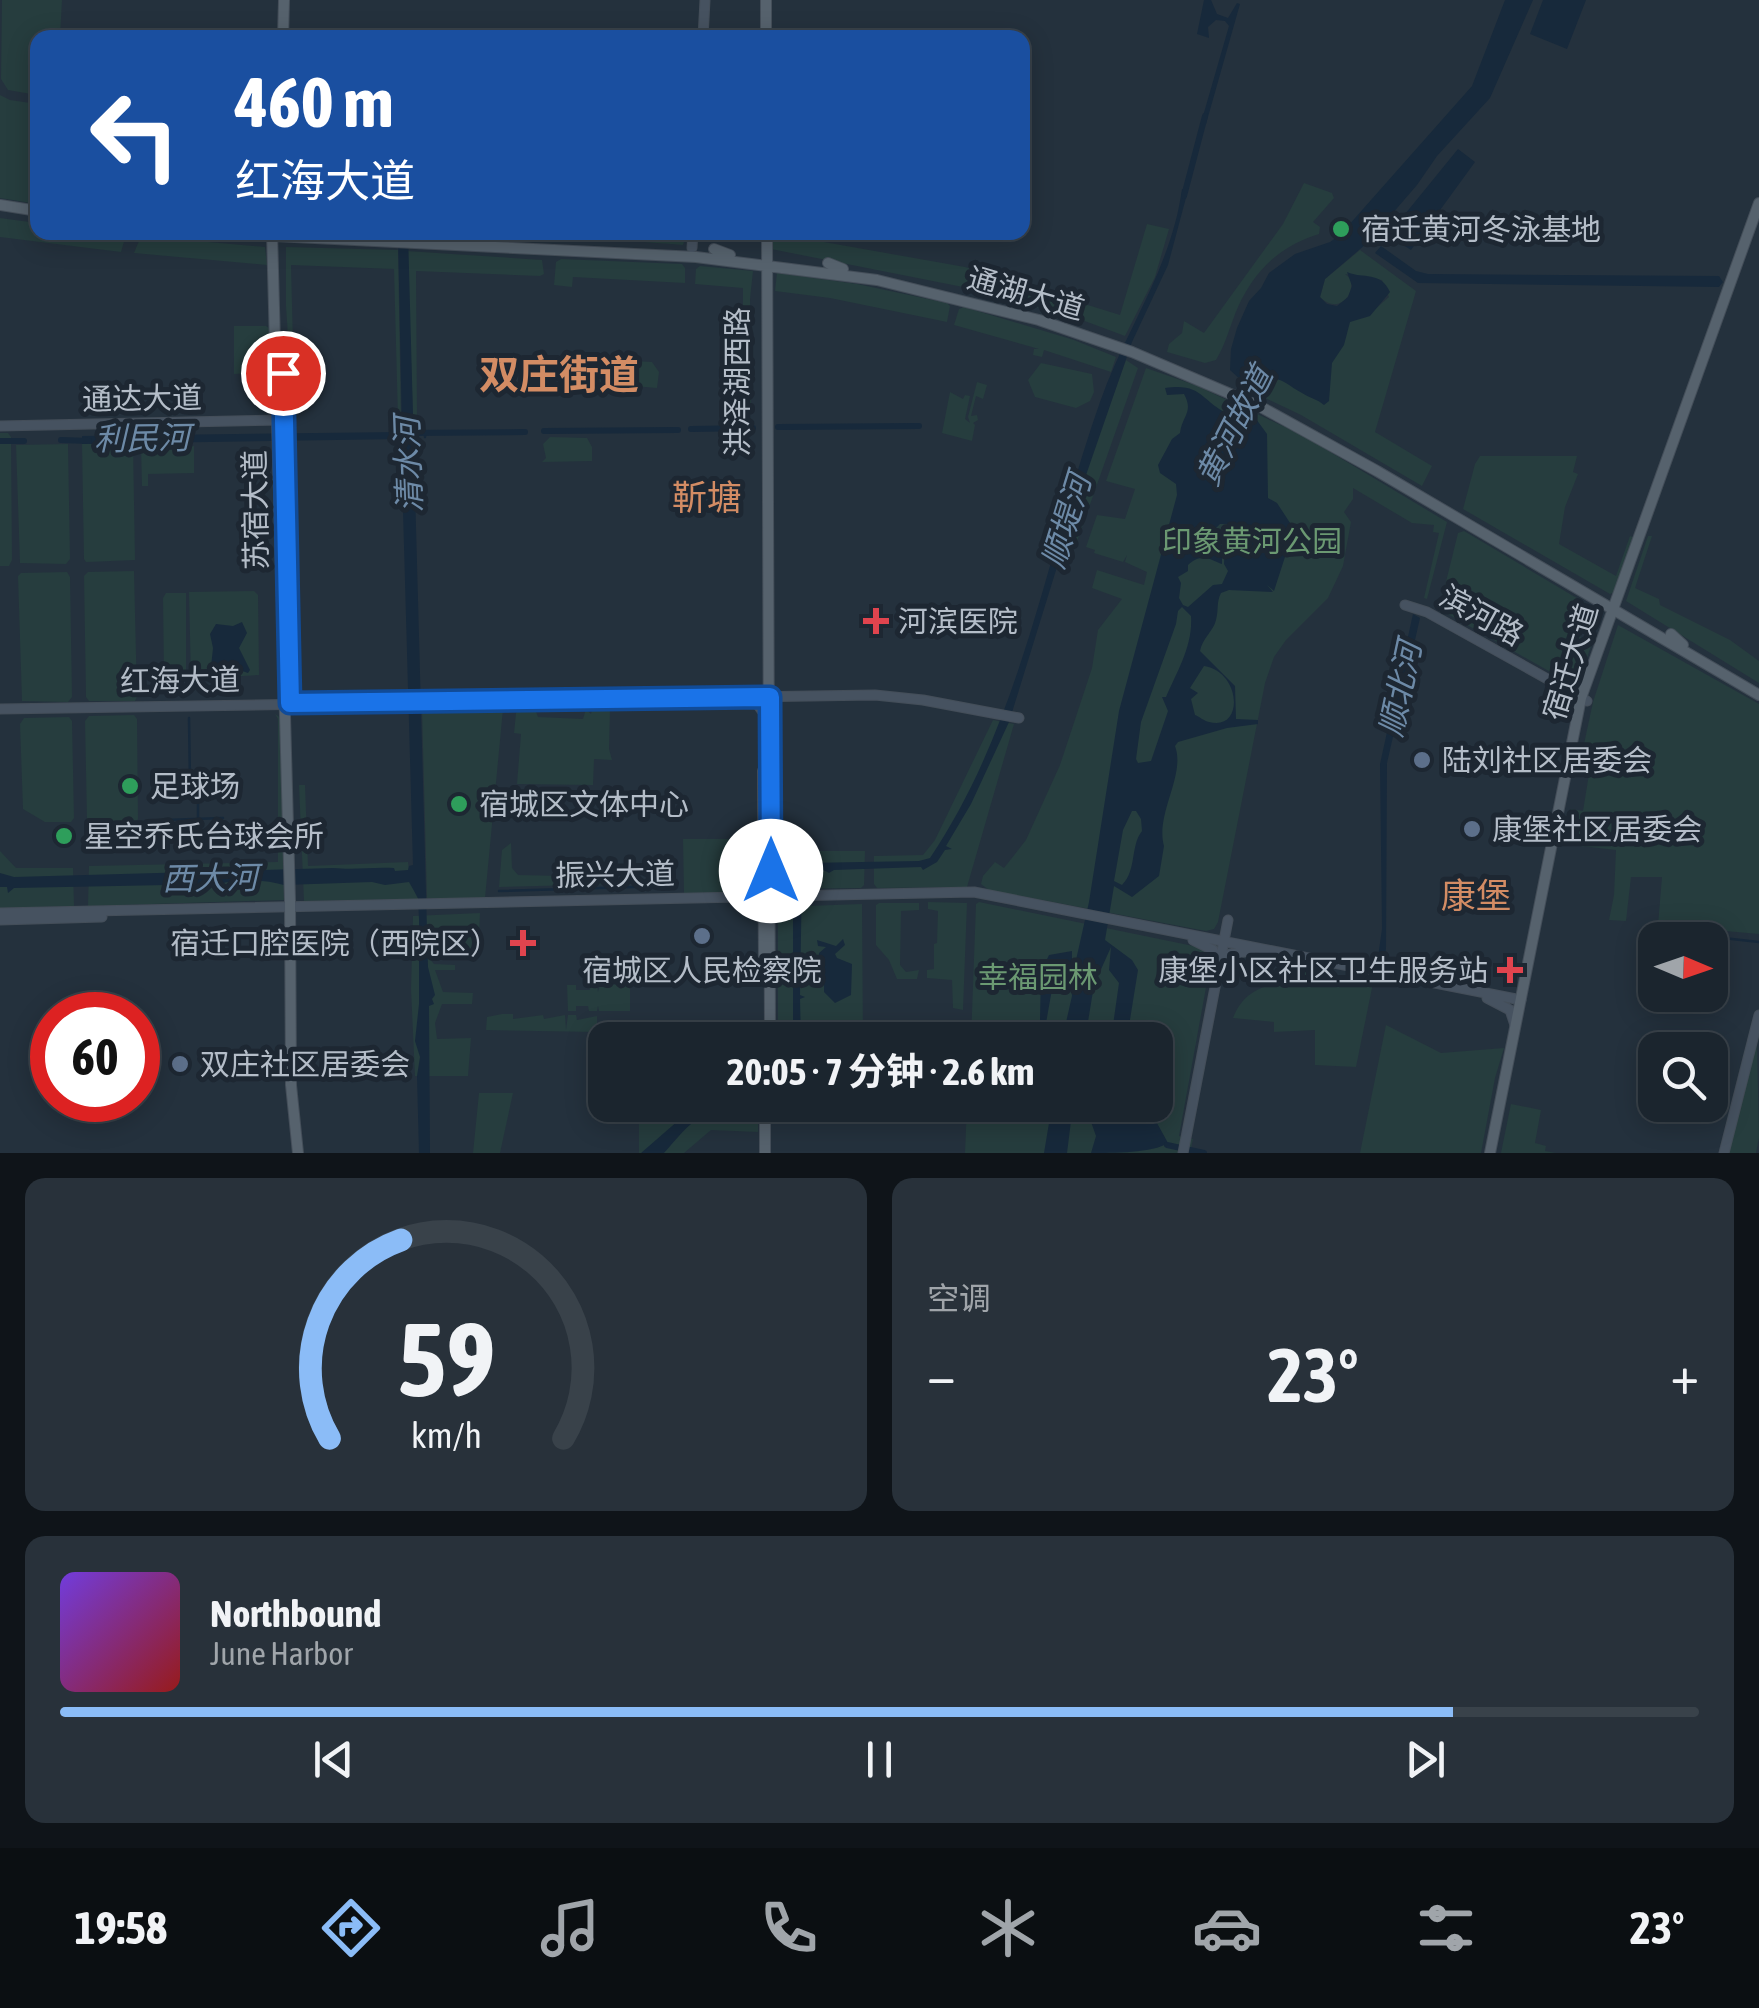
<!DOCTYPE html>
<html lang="zh">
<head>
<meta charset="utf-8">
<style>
  body { margin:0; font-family:"Asap Condensed","Noto Sans SC",sans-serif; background:#28313a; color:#f1f3f6; height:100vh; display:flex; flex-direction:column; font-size:38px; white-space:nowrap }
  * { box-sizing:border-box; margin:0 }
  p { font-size:32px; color:#a0a5aa }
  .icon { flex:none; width:55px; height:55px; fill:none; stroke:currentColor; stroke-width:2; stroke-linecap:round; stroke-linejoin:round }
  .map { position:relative; height:1153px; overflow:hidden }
  .side { display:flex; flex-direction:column; gap:25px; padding:25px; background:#0f1419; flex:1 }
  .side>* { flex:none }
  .top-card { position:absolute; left:30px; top:30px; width:1000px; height:210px; border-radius:20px; box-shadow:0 5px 25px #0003,0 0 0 2px #39424a; background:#1a4fa0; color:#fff; overflow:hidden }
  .needle { width:65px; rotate:92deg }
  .fabs { position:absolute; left:1638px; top:922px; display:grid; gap:20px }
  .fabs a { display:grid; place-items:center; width:90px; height:90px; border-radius:20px; background:#1b252e; box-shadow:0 5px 25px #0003,0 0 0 2px #39424a; font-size:50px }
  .speed { position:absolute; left:30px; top:992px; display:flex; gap:20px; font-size:50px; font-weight:700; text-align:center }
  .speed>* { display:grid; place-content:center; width:130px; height:130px; border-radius:50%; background:#1b252e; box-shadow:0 5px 25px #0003,0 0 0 2px #39424a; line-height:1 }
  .speed .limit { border:15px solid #d22; background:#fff; color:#111 }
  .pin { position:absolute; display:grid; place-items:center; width:85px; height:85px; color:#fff; margin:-42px; border:5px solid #fff; border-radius:50%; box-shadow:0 2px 10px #0007 }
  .me { position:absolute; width:110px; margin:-55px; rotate:0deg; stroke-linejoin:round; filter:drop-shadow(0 0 8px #0008) }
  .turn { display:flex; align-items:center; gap:35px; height:210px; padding:0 40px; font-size:45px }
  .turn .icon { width:130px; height:130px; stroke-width:2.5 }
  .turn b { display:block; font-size:70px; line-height:85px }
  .big { font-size:75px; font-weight:700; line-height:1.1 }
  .side .widget { flex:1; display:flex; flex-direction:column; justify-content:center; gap:15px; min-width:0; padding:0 35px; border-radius:20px; background:#28313a }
  .side .dial { align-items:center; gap:0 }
  .dial svg { height:260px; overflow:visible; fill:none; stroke:#39424a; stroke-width:7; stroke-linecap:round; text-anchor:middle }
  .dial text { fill:#f1f3f6; stroke:none }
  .song { display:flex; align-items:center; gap:30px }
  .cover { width:120px; height:120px; border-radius:15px; background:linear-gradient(135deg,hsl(260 70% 55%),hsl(0 70% 35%)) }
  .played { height:10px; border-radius:5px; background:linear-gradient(90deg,#8bbcf7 85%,#39424a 85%) }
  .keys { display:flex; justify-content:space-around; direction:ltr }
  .heat { display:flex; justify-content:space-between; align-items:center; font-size:55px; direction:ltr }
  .side .tiles { flex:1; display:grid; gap:25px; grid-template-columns:1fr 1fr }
  .widget:last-child { grid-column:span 2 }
  .trip { position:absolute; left:588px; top:1022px; width:585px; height:100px; border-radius:20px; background:#1b252e; box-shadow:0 5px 25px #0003,0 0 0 2px #39424a; font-weight:700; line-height:100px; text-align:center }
  .tabs { display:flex; height:160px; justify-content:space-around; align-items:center; background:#0b0f12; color:#a0a5aa }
  .tabs .icon { width:70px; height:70px }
  .tabs .selected { color:#8bbcf7 }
  .tabs b { font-size:45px; color:#f1f3f6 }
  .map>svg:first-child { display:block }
  .green { fill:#263d3e }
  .water { fill:#17293b; fill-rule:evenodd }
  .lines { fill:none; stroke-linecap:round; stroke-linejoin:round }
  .stream { stroke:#17293b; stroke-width:2.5 }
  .river { stroke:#17293b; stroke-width:6 }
  .secondary-casing { stroke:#444e59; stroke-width:11 }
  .primary-casing { stroke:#444e59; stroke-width:12 }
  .secondary { stroke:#465260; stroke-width:9 }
  .primary { stroke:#56626d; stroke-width:10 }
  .route-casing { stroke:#114b97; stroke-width:25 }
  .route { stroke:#1a73e8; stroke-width:18 }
  .leisure-dot { fill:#2e9e5b; stroke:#1d2732; stroke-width:4 }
  .health-dot { fill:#e0444e; stroke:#1d2732; stroke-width:4 }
  .service-dot { fill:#5c6f8a; stroke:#1d2732; stroke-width:4 }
  .labels { text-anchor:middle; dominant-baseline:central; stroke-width:10; stroke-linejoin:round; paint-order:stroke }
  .poi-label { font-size:30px; fill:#b4bdc8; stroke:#1d2732; text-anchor:start }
  .street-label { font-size:30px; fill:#b4bdc8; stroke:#1d2732 }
  .park-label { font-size:30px; fill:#6b9972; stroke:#1d2732 }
  .water-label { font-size:32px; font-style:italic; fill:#6d8aa7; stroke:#1d2732 }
  .quarter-label { font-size:35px; fill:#d38c64; stroke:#1d2732 }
  .district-label { font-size:40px; font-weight:bold; fill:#d38c64; stroke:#1d2732 }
</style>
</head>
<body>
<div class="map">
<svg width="1759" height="1153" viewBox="0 0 1759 1153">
  <rect width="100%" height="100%" fill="#24313d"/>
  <path class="green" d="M2,0H62L60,37L38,38L37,95L8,90L1,79Z
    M0,95L10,100L37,104V204L0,198Z
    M1304,183L1332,193L1334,198L1313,222L1320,227L1319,234C1280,246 1255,270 1238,307C1230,325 1226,344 1216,360L1205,363L1167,352L1169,344L1182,333L1184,321L1204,333L1283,224Z
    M0,218L37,223L38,232L97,233L125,238L121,252L0,237Z
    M1147,224L1169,229L1155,277L1125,336L1082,320L968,288L771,249V233H789L790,236L965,267L1120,315Z
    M557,233V232L687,233L683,245C642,242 602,238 561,237Z
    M141,236L265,247L267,265L134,253Z
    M286,247L398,250L401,419H398L394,269L291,265L294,383H291L286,306Z
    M1360,250L1416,291L1375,432L1432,466L1422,486L1301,415L1257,394V387L1266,381L1354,319L1366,317L1389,297L1382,280L1345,274L1351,279C1354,300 1336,313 1320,297L1325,279Z
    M407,251L542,260L544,274L540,276L416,271L417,418H413Z
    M561,259L682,264L685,268V283L573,277L572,287L554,285L556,262Z
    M700,266L753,271L750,299L751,410H743V288L695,284L696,269Z
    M777,273L857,284L947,303L950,306L947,322L830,298L775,291Z
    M964,307L1074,340L1116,357L1111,372L1044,350L1042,357L1033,355L1034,349H1039L954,325L959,309Z
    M234,326H266L270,329L271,372L234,374Z
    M619,360L652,362L659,372L657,388L597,383V377L609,378L598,375V370L609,371Z
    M1126,360L1138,368L1074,550L1064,547L1086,470Z
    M1041,363L1092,374L1094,392L1090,401L1076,408L1035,397L1028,380Z
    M1146,368L1195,385L1302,435L1447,522L1427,599L1424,598L1439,533L1433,532L1434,525L1412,523L1353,488V499L1344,512L1351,522L1343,566L1328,598L1286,640L1274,657L1265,683L1218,922L1214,929L1206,931L989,890L981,884L983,876L995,862L1004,868L1026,840L1060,765L1092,668L1098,630L1122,599L1092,588L1097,570L1144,585L1147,572L1125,562L1127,555L1123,562L1094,553L1095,550L1086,547L1097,515L1125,519L1135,489L1106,481Z
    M977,382L987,385L983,399L976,396L971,416L977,415L978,420L973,423L975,425L972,441L942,433L950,392L963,399L965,395L970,396L965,419L970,423L968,417Z
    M0,433H8L11,437L12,560L9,566H0Z
    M550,437L587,438L592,447V461L542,462L546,458L543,444Z
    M133,443L135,560L86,562L84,559L82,444Z
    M68,444L70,559L66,564L20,563L16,445Z
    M194,446V473L148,474V486H142L141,447Z
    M1480,456H1577L1573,472L1578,474L1565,507L1559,544L1616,576L1630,536L1635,538L1614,592L1610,594L1463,509L1475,464Z
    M1464,531L1602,613L1599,622L1586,613L1578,636L1592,643L1577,687L1446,613L1442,598L1458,533Z
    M1648,536H1652L1635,588L1659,599L1660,605L1730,640L1759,661V683L1626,601Z
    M134,571L137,697L135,701H89L86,697L84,576L88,572Z
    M67,572L70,577L72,697L68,702L22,701L18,576L21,573Z
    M254,591L258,595L259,675L191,679L189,592Z
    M166,593H186V680H166L164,677L163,598Z
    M1618,625L1759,704V934L1658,925L1662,877H1631L1626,921L1609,920L1614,895L1616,850L1564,844L1571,809L1583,811L1589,774L1578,772L1593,702Z
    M422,709H503L485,898H427Z
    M521,709H535L538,717L583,719L586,709L591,714L592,709H610L609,749L612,760L594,759L593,785L517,784L521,734L514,733L516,713Z
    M275,714L281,718L284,900L88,906L89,866L278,862V719Z
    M134,715L137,719L138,819L136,822L90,823L87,819L85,721L89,716Z
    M69,717L72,721L74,818L71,822H45L23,809L20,724L24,718Z
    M993,720L1014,724L967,887L877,888L874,884V856L923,855L935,840Z
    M299,785H305L308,866L408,862L409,870L406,871L418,899L304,901Z
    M683,839H756V887L749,892L684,893Z
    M511,843L512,868L518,875L609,877L616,872L621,874H617L616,884L499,887L502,850Z
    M0,851L16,868H73L74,906L0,908Z
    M787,851H865L864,885L861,888L778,889V857H787Z
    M928,902L967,903L963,1010L953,1008L952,980L927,978V970L934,969V944L937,943L938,911L928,909Z
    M979,902L1203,948L1211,960L1179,1136L1193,1139L1190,1153H965L967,1105H1155V1040H971L976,904Z
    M879,903H919V910L901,911L900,965L906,972L919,970L917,979H897L889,960L876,945V905Z
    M862,904L863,1040H778V907Z
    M480,913L478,959H430L434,964L455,965V970H435L443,992L473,993L472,1004H442L435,1023L437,1039L471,1038L468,1076H415L411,989L413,916Z
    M1288,967L1373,983L1356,1067L1315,1065V1030L1274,1032V1022L1233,1018C1243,992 1261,987 1285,980Z
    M630,984V1011H599L598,1006L597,1011H589L588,1006H576V1011H568L567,985H576V990H590L588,985H597L598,992L600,985Z
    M502,1014H513V1019L543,1015L544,1019L565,1015L566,1030L568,1015H576L577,1020L597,1016V1032L486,1030L487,1017Z
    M1386,1025L1441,1053L1504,1048L1495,1078L1481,1153H1360Z
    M1757,1039L1759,1137L1756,1153H1726Z
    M479,1093H513L500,1153H473Z
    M1511,1104L1541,1110L1535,1143L1546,1146L1545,1151L1556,1153H1501Z
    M639,1105H758V1132L711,1130L684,1153H639Z"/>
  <path class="water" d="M1204,0H1211L1217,14L1228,18L1237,3L1240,4L1206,124L1201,123L1229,26L1225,21L1216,20L1208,27L1209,38L1197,34Z
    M1505,0H1533L1490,98L1437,156L1417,185L1366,244L1325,279L1320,297L1327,304L1337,306L1348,297L1352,286L1347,272C1363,279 1381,271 1390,292L1370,316L1350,322L1344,345L1332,363L1329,401L1324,405C1317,399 1310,398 1302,393C1283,383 1279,371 1257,387L1251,412L1267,434L1268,498L1277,503L1294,529L1274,591L1267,585L1273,592L1229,590L1221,593C1216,603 1219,609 1216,620C1214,630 1202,639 1200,651L1235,686L1236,719L1258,720V724L1227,728L1178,742L1175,746C1186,775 1155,814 1164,846L1159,876L1132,897L1114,886L1105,940L1132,960L1138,970L1128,1032L1134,1040H1106L1113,1025L1119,983L1109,970L1111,947L1094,985L1085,1040H1062L1072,996L1069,966L1063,963L1054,978L1043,1040H1031L1040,1020L1041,972L1049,955L1072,951V962L1076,960L1089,902L1119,711L1177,495L1176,484L1160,473L1158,465L1172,439L1180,433C1182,416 1194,412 1184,394L1167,395L1165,388C1202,382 1202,402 1227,413V404L1234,398L1242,381L1230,370L1231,349L1237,328L1249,301L1261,288L1269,273L1295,254L1330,242L1340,235L1472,86ZM1220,524H1229L1235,530V539L1225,545L1224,564L1228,571L1222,584L1213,585L1188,607L1183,605L1179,598L1181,583L1178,577L1188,571V565C1201,552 1212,560 1222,564V545L1213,539L1214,530ZM1182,607L1191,616C1193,646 1177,671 1166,697H1162L1168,711L1151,761L1138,763L1136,759L1141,722L1176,624L1178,611ZM1204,666C1242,672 1244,732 1209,722C1204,721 1200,717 1195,715L1191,699L1198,693L1190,688ZM1132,811H1136L1141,819L1142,831C1130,846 1137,870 1122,885L1114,881L1123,830Z
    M1543,0H1586L1567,49L1530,34Z
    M1458,149L1475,162L1411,250L1388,235Z
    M1182,189L1187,190V194L1168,265L1132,342L1075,507L1084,512H1074L1009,722L971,804L946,846L952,849L945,850L937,862L923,870L921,867L834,870L829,873C821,868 811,869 802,873L800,995L805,997L800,999L801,1040H793V874L805,863L919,861L930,858C1022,721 1046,555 1100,402C1126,328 1171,269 1182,189Z
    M398,233H408L428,967L435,995L432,999L434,1004L429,1006L430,1153H419L417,1076L420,1057L415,1041L419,1004V919L418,898L409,882L385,885L372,882L284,885C263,879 240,879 219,884L14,888L8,893L7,887H0V873L14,877L333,868C356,870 370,867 394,868L395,871L408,870L409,866L413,865L401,439L82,444V436L402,432Z
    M1381,246L1416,271L1428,274L1719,276L1723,282L1719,287L1418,283L1375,253Z
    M1413,614L1420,618L1387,763L1386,948L1384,964H1377L1382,929L1380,764Z
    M242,622L247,633L239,648L250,670L248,673L225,665L211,667L213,648L210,634L216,624L233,626Z
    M843,939L845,945L835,954L837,958L852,964L851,995L835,1003L824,992V985L818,978L819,953L826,947L818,946L817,940L836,946Z
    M1155,1084L1163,1093L1157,1123L1168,1143C1153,1153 1113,1153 1091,1153L1096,1136L1090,1119L1093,1105H1155Z
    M798,1105C777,1130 731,1102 704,1115C687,1124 676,1140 664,1153H641L695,1106Z
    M1046,1105H1073L1067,1153H1044L1050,1117Z"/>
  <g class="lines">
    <path class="stream" d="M271,38V34
      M425,433V437
      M189,718L190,782L192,786H203
      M158,783L165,787L185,786
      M206,786H224
      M165,820L223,818
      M198,820V791
      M499,891L666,886
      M1642,929L1759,942"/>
    <path class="river" d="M1184,196L1205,116
      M778,427L919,426
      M691,429L753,428
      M544,431L678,430
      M406,433L525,432
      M61,440L89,441
      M0,441H24
      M1167,1145L1204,1153"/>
    <defs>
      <path id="secondary" d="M703,38L705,0
        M692,248L693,232
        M0,426L282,420
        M1405,605L1427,612L1587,701
        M755,701L763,712
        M0,709L875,695L923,700L1019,718
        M0,913L974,892L1521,1000
        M0,920L102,917
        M1193,940L1213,950L1216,966
        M1222,963L1230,954L1251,951
        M1487,998L1510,1010L1515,1025
        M1183,1153L1228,920
        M1724,1153L1759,1015"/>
      <path id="primary" d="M766,0V38
        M283,38L284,0
        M0,205L38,211
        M192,232L696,257L877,280L1039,320L1132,352L1261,407L1377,471L1759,695
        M767,232L770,1040
        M272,233L290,901L291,1085L298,1153
        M165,235L175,232
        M714,249L730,255
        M828,263L843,269
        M282,349L286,517
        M1671,634L1683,645
        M763,771L764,969
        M765,1153V1105
        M1490,1153L1581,698L1759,203"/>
    </defs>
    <use href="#secondary" class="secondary-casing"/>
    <use href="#primary" class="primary-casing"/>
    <use href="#secondary" class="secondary"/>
    <use href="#primary" class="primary"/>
  </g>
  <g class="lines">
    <defs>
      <path id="route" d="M283,373L290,703L770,697L771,871"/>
    </defs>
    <use href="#route" class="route-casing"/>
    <use href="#route" class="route"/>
  </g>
  <g class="leisure-dot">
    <circle cx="1341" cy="229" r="10"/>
    <circle cx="130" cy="786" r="10"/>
    <circle cx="459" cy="804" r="10"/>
    <circle cx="64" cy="836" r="10"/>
  </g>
  <g class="health-dot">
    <path d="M871 606h10v10h10v10h-10v10h-10v-10h-10v-10h10z"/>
    <path d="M518 928h10v10h10v10h-10v10h-10v-10h-10v-10h10z"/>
    <path d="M1505 955h10v10h10v10h-10v10h-10v-10h-10v-10h10z"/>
  </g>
  <g class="service-dot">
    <circle cx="1422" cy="760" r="10"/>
    <circle cx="1472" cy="829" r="10"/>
    <circle cx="702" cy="936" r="10"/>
    <circle cx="180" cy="1064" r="10"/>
  </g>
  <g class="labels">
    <g class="poi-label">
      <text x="1361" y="229">宿迁黄河冬泳基地</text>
      <text x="898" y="621">河滨医院</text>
      <text x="1442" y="760">陆刘社区居委会</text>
      <text x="150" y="786">足球场</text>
      <text x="479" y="804">宿城区文体中心</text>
      <text x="1492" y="829">康堡社区居委会</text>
      <text x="84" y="836">星空乔氏台球会所</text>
      <text x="500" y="943" text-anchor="end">宿迁口腔医院（西院区）</text>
      <text x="702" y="970" text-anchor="middle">宿城区人民检察院</text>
      <text x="1488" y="970" text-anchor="end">康堡小区社区卫生服务站</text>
      <text x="200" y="1064">双庄社区居委会</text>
    </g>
    <g class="street-label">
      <text transform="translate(1026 293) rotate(16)">通湖大道</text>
      <text transform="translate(737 382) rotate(-90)">洪泽湖西路</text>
      <text transform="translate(142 398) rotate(-1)">通达大道</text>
      <text transform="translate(255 510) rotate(-91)">苏宿大道</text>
      <text transform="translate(1482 615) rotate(29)">滨河路</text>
      <text transform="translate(1570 662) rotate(-73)">宿迁大道</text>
      <text transform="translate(180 680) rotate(-1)">红海大道</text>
      <text transform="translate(615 874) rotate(-1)">振兴大道</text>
    </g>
    <g class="park-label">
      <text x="1252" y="541">印象黄河公园</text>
      <text x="1038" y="977">幸福园林</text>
    </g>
    <g class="water-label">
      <text transform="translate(1234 426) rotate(-63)">黄河故道</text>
      <text transform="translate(142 438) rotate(-1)">利民河</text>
      <text transform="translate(408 465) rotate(-92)">清水河</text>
      <text transform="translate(1066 521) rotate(-73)">顺堤河</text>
      <text transform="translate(1400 689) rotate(-78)">顺北河</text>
      <text transform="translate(210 878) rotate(-1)">西大河</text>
    </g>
    <g class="quarter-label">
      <text x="707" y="497">靳塘</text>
      <text x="1476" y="895">康堡</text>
    </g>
    <g class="district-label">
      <text x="559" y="374">双庄街道</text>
    </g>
  </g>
</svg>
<div class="fabs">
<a><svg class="needle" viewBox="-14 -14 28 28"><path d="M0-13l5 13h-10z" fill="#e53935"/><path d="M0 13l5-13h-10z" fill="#a0a5aa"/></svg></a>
<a><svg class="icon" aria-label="search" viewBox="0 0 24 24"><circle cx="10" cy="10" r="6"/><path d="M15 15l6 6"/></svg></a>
</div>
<div class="speed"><div class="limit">60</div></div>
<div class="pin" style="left:283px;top:373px;background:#d93025"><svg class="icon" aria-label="arrive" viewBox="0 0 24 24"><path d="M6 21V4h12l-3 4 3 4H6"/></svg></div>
<svg class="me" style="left:771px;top:871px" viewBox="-20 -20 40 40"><circle r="19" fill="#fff"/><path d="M0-13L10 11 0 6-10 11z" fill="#1a73e8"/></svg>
<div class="trip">20:05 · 7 分钟 · 2.6 km</div>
<div class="top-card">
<div class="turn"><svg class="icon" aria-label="left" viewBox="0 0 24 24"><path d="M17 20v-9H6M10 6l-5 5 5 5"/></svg><div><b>460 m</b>红海大道</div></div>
</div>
</div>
<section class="side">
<div class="tiles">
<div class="widget dial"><svg viewBox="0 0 100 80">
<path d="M14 69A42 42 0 1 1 86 69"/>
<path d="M14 69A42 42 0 0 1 36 8" stroke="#8bbcf7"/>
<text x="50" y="56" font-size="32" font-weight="700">59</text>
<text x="50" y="72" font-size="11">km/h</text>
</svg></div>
<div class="widget"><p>空调</p>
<div class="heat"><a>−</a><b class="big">23°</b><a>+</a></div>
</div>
<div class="widget">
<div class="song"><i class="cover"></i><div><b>Northbound</b><p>June Harbor</p></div></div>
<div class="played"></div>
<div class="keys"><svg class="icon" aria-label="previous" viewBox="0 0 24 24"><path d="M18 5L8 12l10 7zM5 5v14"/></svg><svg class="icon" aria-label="pause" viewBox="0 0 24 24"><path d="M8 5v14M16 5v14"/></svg><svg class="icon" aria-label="next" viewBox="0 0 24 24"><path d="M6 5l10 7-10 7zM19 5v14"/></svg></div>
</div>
</div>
</section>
<nav class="tabs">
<b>19:58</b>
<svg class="icon selected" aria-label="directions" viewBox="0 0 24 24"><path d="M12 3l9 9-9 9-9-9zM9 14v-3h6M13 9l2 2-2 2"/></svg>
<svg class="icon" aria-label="music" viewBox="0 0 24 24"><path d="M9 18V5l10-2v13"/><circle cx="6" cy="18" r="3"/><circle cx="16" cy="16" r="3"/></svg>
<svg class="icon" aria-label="phone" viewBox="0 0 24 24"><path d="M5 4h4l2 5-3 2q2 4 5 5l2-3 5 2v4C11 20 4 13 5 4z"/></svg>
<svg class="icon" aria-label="climate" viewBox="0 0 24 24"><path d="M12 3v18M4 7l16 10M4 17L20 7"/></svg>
<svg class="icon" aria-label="car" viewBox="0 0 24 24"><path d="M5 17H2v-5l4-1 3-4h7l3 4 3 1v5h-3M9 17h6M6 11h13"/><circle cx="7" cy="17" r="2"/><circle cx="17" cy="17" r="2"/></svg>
<svg class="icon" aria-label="filters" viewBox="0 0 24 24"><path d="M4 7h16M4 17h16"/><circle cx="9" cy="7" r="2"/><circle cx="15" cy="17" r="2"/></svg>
<b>23°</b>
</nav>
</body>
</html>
